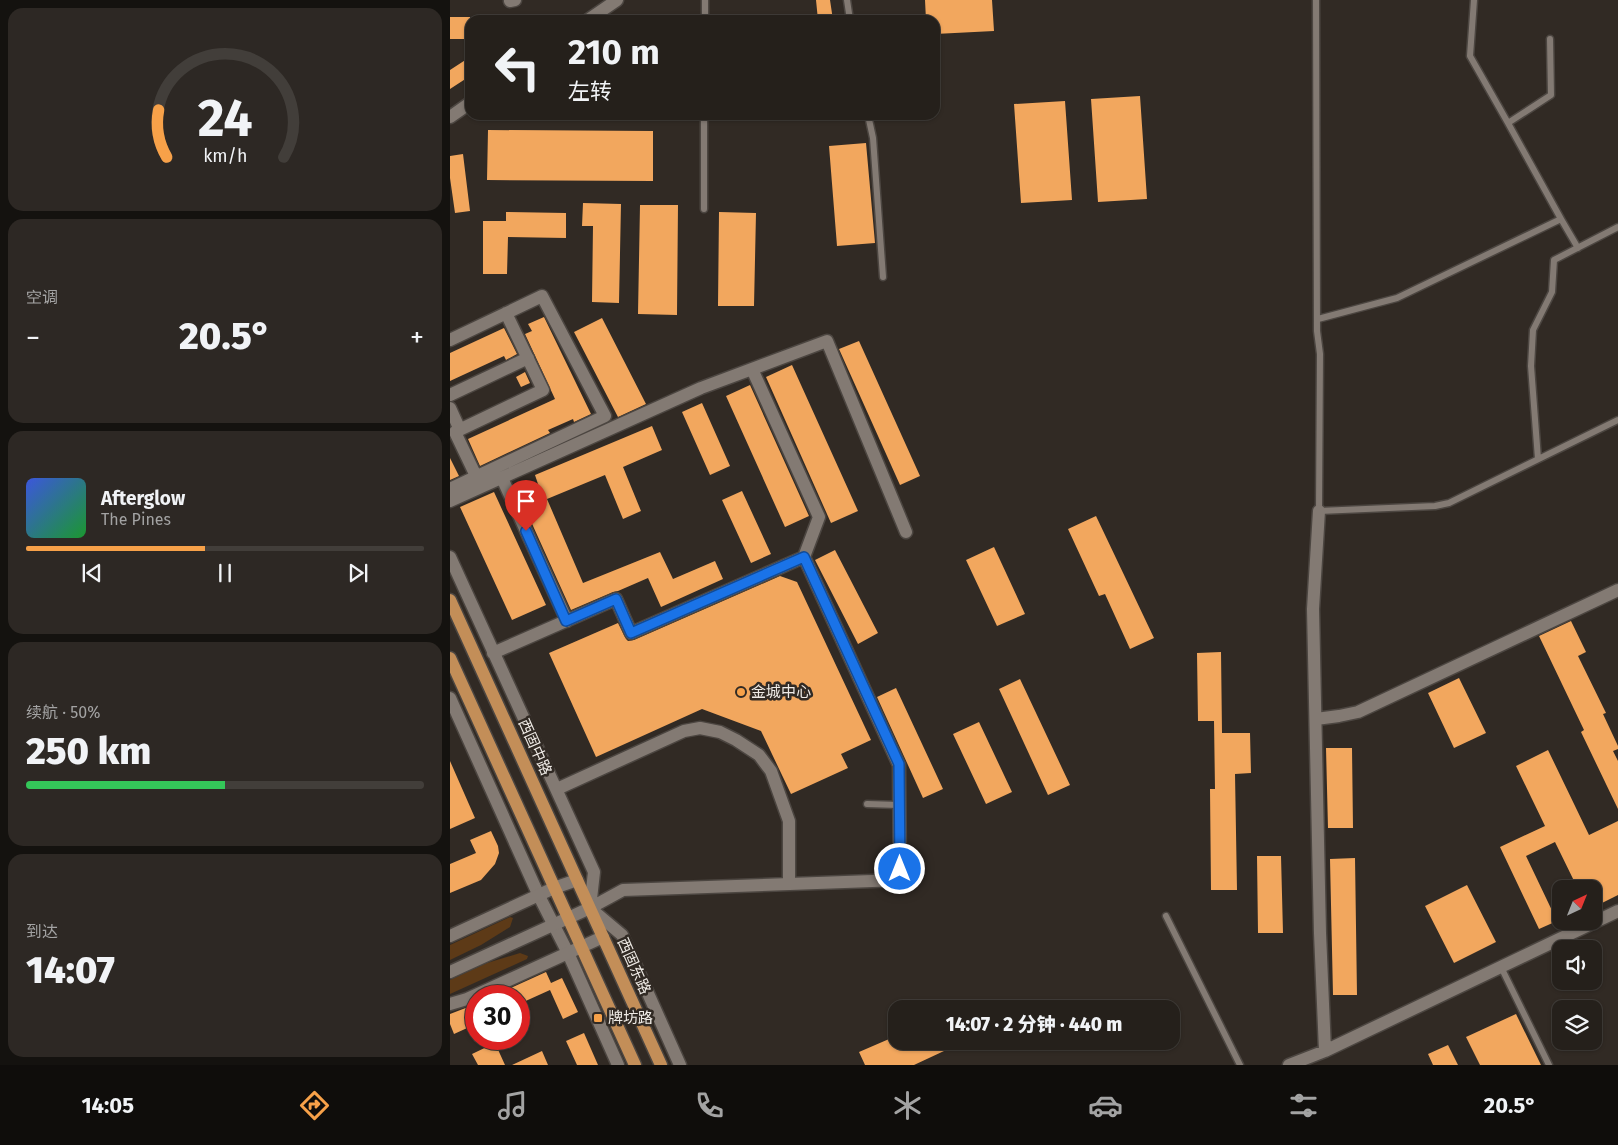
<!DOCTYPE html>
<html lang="zh">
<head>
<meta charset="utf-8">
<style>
  body { margin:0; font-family:"Fira Sans","Noto Sans SC",sans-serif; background:#2d2824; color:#f1f3f6; height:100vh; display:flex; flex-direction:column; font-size:19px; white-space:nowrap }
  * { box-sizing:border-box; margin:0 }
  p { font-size:16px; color:#a3a3a3 }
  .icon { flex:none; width:28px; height:28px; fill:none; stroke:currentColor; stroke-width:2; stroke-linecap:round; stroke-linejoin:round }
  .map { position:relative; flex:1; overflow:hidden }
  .details { display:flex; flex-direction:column; gap:8px; padding:8px; background:#14120f; width:450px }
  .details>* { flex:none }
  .hud { position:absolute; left:15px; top:15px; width:475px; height:105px; border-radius:15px; box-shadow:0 1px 4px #0004,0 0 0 1px #423e3a; background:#25201b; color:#f1f3f6; overflow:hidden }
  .needle { width:32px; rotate:43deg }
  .fabs { position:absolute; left:1102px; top:880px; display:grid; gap:10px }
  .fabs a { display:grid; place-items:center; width:50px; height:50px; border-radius:10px; background:#25201b; box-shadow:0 1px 4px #0004,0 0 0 1px #423e3a; font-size:25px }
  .speed { position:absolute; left:15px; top:985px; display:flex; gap:10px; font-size:25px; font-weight:700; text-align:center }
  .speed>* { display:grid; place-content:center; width:65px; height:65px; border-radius:50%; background:#25201b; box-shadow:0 1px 4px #0004,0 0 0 1px #423e3a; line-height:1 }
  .speed .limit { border:8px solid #d22; background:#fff; color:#111 }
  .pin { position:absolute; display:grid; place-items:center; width:42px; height:42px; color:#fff; margin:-51px -21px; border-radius:50% 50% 50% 0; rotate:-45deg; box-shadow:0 0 5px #0007 }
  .pin .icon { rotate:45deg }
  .me { position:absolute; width:55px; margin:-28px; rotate:0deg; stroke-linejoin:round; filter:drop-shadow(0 0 4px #0008) }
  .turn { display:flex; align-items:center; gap:18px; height:105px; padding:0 20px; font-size:22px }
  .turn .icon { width:65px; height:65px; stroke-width:2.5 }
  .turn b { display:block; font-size:35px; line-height:42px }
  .big { font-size:38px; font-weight:800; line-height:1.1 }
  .details .tile { flex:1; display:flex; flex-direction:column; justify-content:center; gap:8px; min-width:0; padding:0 18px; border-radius:15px; background:#2d2824 }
  .details .dial { align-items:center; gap:0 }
  .dial svg { height:130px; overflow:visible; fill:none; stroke:#423e3a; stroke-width:7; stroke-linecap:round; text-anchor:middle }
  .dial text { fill:#f1f3f6; stroke:none }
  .song { display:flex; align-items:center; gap:15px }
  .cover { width:60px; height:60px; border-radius:8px; background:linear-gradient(135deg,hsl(230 70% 55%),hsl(130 70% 35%)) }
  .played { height:5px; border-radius:2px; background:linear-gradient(90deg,#f7a149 45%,#423e3a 45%) }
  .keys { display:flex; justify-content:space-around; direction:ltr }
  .heat { display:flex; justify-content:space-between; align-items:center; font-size:28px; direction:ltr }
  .charge { height:8px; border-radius:4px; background:linear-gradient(90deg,#34c759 50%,#423e3a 0) }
  .trip { position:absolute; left:438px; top:1000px; width:292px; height:50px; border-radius:15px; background:#25201b; box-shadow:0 1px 4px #0004,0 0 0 1px #423e3a; font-weight:800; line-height:50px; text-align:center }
  .tabs { display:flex; height:80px; justify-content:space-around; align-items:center; background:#0f0d0b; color:#a3a3a3 }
  .tabs .icon { width:35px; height:35px }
  .tabs .on { color:#f7a149 }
  .tabs b { font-size:22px; color:#f1f3f6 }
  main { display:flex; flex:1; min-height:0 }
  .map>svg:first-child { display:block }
  .green { fill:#5d3a17 }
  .building { fill:#f2a75e }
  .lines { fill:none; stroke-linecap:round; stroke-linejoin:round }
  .lane-casing { stroke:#4c4641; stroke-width:9 }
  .street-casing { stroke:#4c4641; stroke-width:15 }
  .secondary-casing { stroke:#4c4641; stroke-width:15 }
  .primary-casing { stroke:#4c4641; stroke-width:15 }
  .lane { stroke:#837a73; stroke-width:6 }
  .street { stroke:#837a73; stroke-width:12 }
  .secondary { stroke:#837a73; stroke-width:12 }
  .primary { stroke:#c38e58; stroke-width:12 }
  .route-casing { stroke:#114b97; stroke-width:12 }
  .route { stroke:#1a73e8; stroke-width:9 }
  .poi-dot { fill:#f7a149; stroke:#312a24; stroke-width:2 }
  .labels { text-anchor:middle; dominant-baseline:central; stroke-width:5; stroke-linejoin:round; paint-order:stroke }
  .poi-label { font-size:15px; fill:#efebe6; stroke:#312a24; text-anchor:start }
  .street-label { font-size:15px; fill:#efebe6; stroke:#312a24 }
</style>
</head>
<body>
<main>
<section class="details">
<div class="tile dial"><svg viewBox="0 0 100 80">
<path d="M14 69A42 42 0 1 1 86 69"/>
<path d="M14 69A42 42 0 0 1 9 40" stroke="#f7a149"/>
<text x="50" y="56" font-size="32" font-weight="700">24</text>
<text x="50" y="72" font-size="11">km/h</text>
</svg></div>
<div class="tile"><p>空调</p>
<div class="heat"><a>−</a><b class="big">20.5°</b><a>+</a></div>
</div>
<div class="tile">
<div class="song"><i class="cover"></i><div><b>Afterglow</b><p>The Pines</p></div></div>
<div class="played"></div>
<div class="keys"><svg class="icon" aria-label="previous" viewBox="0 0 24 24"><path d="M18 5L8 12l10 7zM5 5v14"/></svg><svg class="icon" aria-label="pause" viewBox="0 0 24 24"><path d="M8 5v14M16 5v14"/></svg><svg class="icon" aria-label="next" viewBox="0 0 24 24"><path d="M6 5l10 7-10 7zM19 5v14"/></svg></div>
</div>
<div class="tile"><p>续航 · 50%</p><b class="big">250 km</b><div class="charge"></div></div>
<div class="tile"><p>到达</p><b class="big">14:07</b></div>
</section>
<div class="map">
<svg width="1168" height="1065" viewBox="0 0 1168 1065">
  <rect width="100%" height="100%" fill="#312a24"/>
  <path class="green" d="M60,917L63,918L60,927L31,945L0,960V945Z
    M70,953L78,956L77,959L0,994V980L37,963Z"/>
  <path class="building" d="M366,0H380L383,20H368Z
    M475,0H542L544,31L485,34V20H476Z
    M0,17H20V39H0Z
    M20,57V76L0,89V70Z
    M690,96L697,199L648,202L641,99Z
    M615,101L622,200L571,203L564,104Z
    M38,130L203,131V181L37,180Z
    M416,143L425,243L387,246L379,146Z
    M13,154L20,211L5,213L0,178V156Z
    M133,203L171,204L169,303L142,302L143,226H132Z
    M190,205H228L227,315L188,314Z
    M56,212L116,213V238L58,237L57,274H33V221H56Z
    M269,212L306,213L304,306H268Z
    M94,317L141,414L124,422L123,419L98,430L100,433L30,466L18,439L105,399L75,334L82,331L78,324Z
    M152,318L196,404L168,417L124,332Z
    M54,328L67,354L56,360L54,356L0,381V353Z
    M409,341L470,476L450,485L389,349Z
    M342,365L408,511L381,523L316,377Z
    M75,372L80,383L71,387L66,377Z
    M300,385L359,516L335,527L276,396Z
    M252,403L280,466L260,475L232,412Z
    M202,426L212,450L173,467L191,511L173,519L155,475L97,499L133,583L210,552L223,579L265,561L273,579L211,607L198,578L168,591L163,592L121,610L74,506L81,503L75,489L88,484L85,475Z
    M0,458L9,476L0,480Z
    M292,491L321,554L301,563L272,500Z
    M44,492L96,605L62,620L10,507Z
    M646,516L704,638L680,649L655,594L649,596L618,529Z
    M544,547L575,614L547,626L516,560Z
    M385,550L428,633L408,644L365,560Z
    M330,576L347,582L421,740L391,754L398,768L341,794L311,731L252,709L146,757L99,653L168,623L176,639L178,641L184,640Z
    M1121,621L1136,652L1128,656L1156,713L1153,714L1168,746V749L1163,751L1168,761V809L1131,732L1134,730L1089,636Z
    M771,652L772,733H800L801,773L785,774L787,890H761L760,789H765L764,721H748L747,653Z
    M1009,678L1036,733L1004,748L978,693Z
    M570,679L620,785L598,795L549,689Z
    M446,688L493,789L473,798L427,697Z
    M529,722L562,792L536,804L503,734Z
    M876,748H902L903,828H878Z
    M1098,750L1139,835L1168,821V895L1144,907V889H1128L1105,842L1076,856L1107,921L1089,929L1050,847L1095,826L1066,766Z
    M0,761L25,818L0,829Z
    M41,831L48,846L49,853L45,864L31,880L0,893V864L26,853L20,840Z
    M807,856H831L833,933H808Z
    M905,858L907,995H883L880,859Z
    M1017,885L1046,942L1004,963L975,906Z
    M96,972L101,983L112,978L128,1012L113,1019L100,990L69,1004V996H43Z
    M26,1004V1024L4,1034L0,1024V1014Z
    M1066,1014L1091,1065H1030L1016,1037Z
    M134,1033L148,1065H127L116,1041Z
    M446,1036V1041H490L494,1051L464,1065H415L409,1052Z
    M45,1043L55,1065H28L22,1054Z
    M998,1045L1008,1065H983L978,1054Z
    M92,1051L98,1065H62Z"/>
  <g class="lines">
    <defs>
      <path id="lane" d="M397,0L400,20
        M866,0L867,331L870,354L869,511L985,506L999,503L1168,420
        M1024,0L1020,56L1058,123
        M255,20V0
        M418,115L423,138L433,277
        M254,209V115
        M1111,219L1128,248
        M868,319L947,298L1111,219L1058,123L1101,95L1100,39
        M1088,459L1081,366L1083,330L1102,292L1104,260L1168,227
        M417,804L449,805
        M716,916L790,1065
        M1051,967L1099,1065"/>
      <path id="street" d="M60,1L65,0
        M138,20L167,0
        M0,117L20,103
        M0,340L92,296L155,416L0,489
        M0,395L78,358
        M0,408L10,430
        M26,476L5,432L93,390L56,313
        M52,478L117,621
        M0,501L251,388L377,341L456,532
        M869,511L863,609L870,933L875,1051
        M0,557L144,872L140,908L172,935L230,1065
        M43,653L166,599L181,633L354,557L369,517L302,369
        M0,698L89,896L118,953L168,1065
        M866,719L889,716L908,712L1168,590
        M107,789L234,731L250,728L270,732L286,740L309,755L321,771L339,821V884
        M140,908L173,890L450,880L449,765L354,557
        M839,1065L875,1051L1168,911"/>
      <path id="secondary" d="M0,936L104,888L127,880
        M0,972L140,908
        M0,1004L17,999L153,937"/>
      <path id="primary" d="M0,600L211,1065
        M0,658L185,1065"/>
    </defs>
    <use href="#lane" class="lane-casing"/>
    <use href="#street" class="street-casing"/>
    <use href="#secondary" class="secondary-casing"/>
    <use href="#primary" class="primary-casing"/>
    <use href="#lane" class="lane"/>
    <use href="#street" class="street"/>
    <use href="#secondary" class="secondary"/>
    <use href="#primary" class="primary"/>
  </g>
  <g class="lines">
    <defs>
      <path id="route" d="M76,531L116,621L166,599L181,633L354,557L449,764L450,869"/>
    </defs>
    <use href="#route" class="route-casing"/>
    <use href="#route" class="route"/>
  </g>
  <g class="poi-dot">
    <circle cx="291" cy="692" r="5"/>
    <rect x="143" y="1013" width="10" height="10" rx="2.5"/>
  </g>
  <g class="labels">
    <g class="poi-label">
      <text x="301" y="692">金城中心</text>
      <text x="158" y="1018">牌坊路</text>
    </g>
    <g class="street-label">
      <text transform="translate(85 747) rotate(66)">西固中路</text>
      <text transform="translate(184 966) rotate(66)">西固东路</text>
    </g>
  </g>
</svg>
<div class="fabs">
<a><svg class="needle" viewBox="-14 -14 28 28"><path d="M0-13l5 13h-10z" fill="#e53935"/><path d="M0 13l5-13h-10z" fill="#a3a3a3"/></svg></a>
<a><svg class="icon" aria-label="sound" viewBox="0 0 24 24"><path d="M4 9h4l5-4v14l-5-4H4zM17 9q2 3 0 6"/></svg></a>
<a><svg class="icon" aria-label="layers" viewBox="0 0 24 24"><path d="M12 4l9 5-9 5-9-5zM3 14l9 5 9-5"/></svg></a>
</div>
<div class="speed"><div class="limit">30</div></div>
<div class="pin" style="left:76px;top:531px;background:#d93025"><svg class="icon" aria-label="arrive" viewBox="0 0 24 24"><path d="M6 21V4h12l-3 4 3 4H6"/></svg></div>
<svg class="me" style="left:450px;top:869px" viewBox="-20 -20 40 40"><circle r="17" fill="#1a73e8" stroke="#fff" stroke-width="3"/><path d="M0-11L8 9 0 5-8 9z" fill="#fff"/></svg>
<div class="trip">14:07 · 2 分钟 · 440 m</div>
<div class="hud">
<div class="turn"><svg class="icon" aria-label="left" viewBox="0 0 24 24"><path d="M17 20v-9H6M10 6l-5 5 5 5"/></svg><div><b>210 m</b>左转</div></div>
</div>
</div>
</main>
<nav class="tabs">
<b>14:05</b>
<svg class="icon on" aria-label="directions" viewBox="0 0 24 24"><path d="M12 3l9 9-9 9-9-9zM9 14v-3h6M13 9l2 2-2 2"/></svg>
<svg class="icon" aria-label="music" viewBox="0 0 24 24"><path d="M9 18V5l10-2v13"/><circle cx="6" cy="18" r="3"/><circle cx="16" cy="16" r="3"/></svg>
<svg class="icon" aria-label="phone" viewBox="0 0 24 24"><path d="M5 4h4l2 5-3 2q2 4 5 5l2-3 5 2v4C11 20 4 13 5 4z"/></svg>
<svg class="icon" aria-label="climate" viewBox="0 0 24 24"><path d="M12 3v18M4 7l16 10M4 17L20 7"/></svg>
<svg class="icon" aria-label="car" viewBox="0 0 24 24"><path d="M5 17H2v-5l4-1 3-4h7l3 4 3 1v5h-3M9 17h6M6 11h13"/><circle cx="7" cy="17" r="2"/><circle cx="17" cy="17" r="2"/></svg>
<svg class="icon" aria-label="filters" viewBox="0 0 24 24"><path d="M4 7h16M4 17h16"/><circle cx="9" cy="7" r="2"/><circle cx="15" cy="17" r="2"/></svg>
<b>20.5°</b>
</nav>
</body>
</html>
